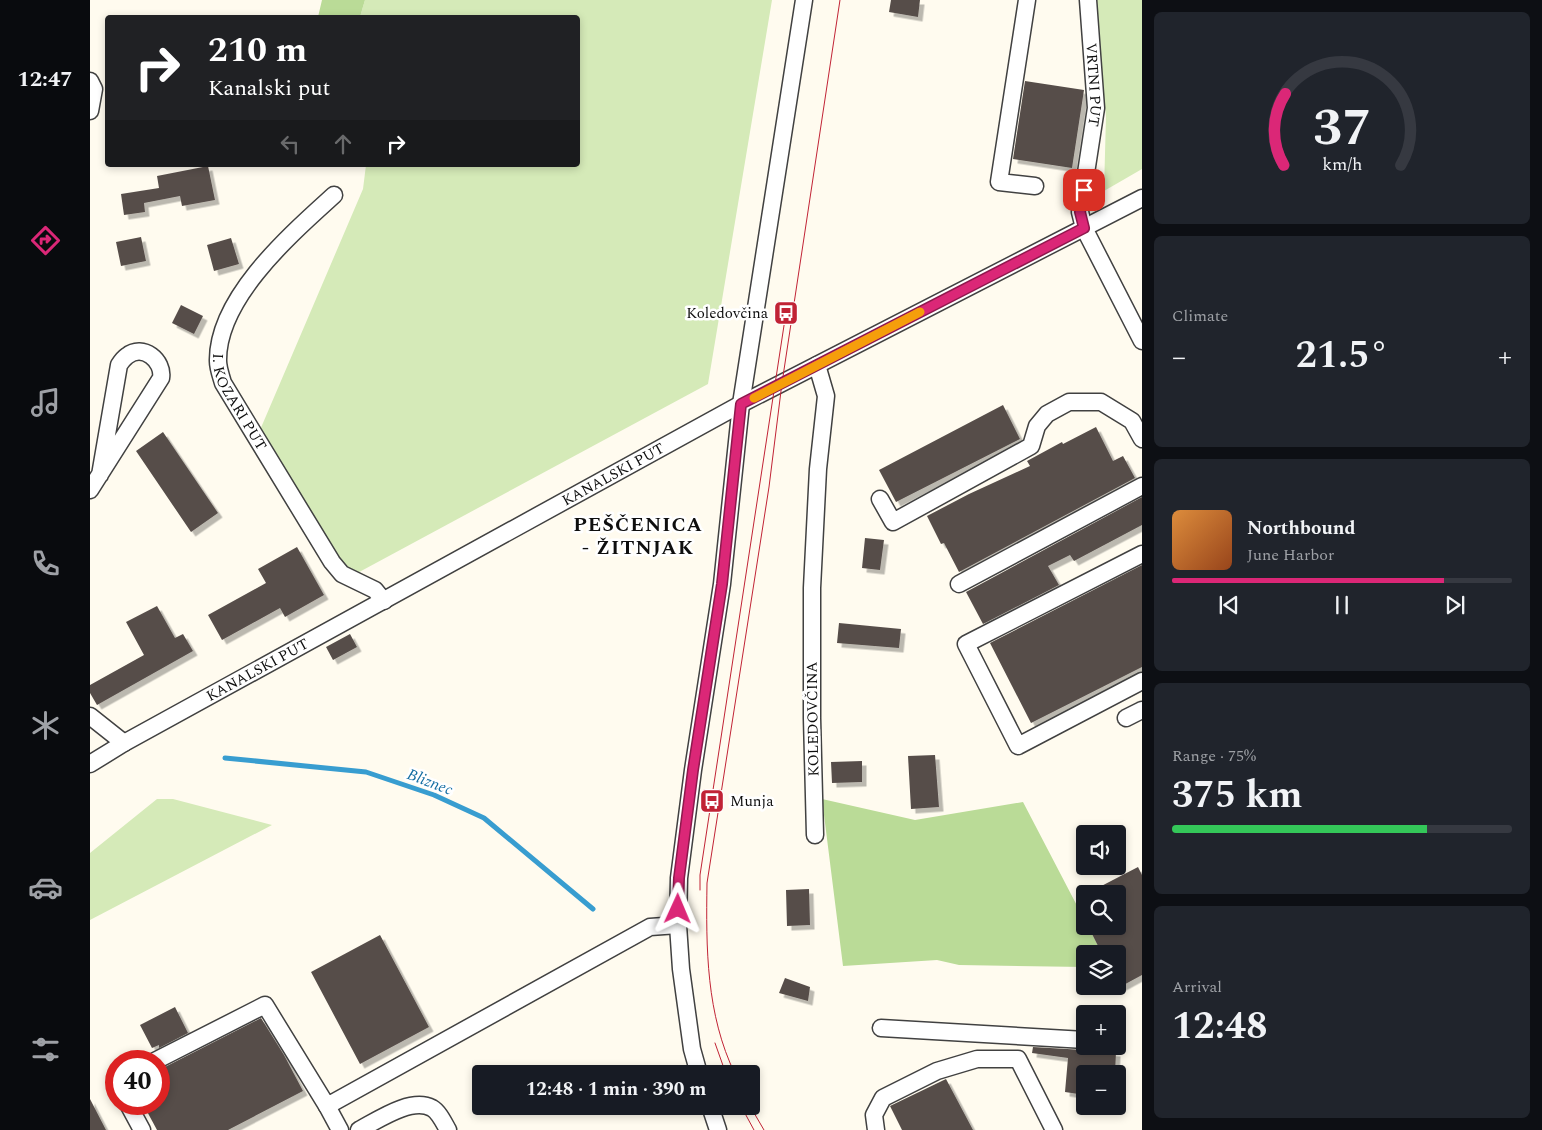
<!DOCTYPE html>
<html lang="en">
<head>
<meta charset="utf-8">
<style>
  body { margin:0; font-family:Spectral,serif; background:#20242c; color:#f1f3f6; height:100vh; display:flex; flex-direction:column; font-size:19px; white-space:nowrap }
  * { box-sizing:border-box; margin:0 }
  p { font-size:16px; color:#9ea1a6 }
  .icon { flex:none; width:28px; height:28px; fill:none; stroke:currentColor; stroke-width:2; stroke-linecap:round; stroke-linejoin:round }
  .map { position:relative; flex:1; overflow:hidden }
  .drawer { display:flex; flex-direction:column; gap:12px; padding:12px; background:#0d0f14; width:400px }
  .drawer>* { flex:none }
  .hud { position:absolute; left:15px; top:15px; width:475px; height:152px; border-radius:5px; box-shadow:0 2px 8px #0003; background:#202124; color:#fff; overflow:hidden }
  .controls { position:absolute; left:986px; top:825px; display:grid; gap:10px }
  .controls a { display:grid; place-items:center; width:50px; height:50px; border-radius:5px; background:#171b24; box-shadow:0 2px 8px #0003; font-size:25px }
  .speed { position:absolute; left:15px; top:1050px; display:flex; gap:10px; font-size:25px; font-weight:700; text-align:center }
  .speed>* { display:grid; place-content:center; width:65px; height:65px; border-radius:50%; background:#171b24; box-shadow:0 2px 8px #0003; line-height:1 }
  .speed .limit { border:8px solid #d22; background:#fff; color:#111 }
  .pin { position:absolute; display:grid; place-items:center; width:42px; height:42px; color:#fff; margin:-21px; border-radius:10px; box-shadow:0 2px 8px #0006 }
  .me { position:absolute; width:55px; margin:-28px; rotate:1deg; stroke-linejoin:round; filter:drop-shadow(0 0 4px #0008) }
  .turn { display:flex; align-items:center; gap:18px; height:105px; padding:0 20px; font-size:22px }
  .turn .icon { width:65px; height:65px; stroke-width:2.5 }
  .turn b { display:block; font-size:35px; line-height:42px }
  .lanes { display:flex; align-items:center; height:48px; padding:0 20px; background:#0003; justify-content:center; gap:25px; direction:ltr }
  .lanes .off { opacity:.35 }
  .big { font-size:38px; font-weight:700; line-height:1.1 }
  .drawer .tile { flex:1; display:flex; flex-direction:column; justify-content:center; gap:8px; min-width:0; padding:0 18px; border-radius:8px; background:#20242c }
  .drawer .dial { align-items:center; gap:0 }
  .dial svg { height:130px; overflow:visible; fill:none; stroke:#363941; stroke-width:7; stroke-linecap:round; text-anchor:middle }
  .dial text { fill:#f1f3f6; stroke:none }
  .song { display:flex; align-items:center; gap:15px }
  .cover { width:60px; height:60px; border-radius:8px; background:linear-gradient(135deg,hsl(30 70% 55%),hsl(20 70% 35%)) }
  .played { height:5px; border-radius:2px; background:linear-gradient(90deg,#db2777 80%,#363941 80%) }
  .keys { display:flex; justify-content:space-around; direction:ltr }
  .heat { display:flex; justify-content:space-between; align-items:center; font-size:28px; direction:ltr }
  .charge { height:8px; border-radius:4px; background:linear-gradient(90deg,#34c759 75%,#363941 0) }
  .trip { position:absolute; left:382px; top:1065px; width:288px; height:50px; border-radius:5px; background:#171b24; box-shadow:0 2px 8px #0003; font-weight:700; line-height:50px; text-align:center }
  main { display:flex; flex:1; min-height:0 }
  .dock { display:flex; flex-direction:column; width:90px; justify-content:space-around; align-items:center; background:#090b0e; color:#9ea1a6 }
  .dock .icon { width:35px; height:35px }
  .dock .on { color:#db2777 }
  .dock b { font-size:22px; color:#f1f3f6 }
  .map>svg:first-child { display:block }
  .green { fill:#d5eab8 }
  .forest { fill:#badb97 }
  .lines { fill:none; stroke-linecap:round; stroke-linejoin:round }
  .stream { stroke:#389dd0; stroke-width:5 }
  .building { fill:#574e4a; filter:url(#shadow) }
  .minor-casing { stroke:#414141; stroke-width:19 }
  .minor { stroke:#fff; stroke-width:16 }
  .tram { stroke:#c12335; stroke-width:1 }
  .route-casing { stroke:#8e194d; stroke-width:12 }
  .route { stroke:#db2777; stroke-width:9 }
  .slow { stroke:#f59e0b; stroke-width:9 }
  .labels { text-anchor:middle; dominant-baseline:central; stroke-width:5; stroke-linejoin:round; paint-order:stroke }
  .street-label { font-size:15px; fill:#0e0e0e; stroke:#fff }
  .poi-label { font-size:15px; fill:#0e0e0e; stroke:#fff; text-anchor:end }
  .water-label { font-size:16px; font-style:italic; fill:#146ea3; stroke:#fff }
  .district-label { font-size:20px; font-weight:bold; letter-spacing:1px; fill:#0e0e0e; stroke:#fff }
</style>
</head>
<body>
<main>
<nav class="dock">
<b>12:47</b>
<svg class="icon on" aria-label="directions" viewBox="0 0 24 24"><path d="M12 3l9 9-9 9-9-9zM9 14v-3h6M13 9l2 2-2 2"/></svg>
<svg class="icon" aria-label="music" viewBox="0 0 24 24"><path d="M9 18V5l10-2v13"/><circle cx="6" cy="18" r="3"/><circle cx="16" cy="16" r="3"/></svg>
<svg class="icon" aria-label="phone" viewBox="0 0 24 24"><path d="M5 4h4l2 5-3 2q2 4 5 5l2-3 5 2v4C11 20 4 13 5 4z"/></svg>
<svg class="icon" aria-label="climate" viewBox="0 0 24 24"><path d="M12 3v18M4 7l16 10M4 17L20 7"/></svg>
<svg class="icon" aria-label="car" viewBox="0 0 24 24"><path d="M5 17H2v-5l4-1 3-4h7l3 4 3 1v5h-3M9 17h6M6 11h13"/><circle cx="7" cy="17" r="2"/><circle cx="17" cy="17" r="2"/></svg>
<svg class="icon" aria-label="filters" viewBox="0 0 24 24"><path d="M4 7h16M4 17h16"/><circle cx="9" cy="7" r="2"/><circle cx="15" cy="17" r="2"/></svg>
</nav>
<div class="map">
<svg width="1052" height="1130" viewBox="0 0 1052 1130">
  <defs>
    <filter id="shadow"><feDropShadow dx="4.5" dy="4.5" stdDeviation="0" flood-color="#0004"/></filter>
  </defs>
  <rect width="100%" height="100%" fill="#fffbef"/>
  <path class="green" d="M275,0H682L618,384L260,577L170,430L273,189L276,165H488V18L270,17Z
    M1003,0H1052V169L1014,191L1016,116Z
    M67,799H83L182,825L0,920V853Z"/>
  <path class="forest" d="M232,0H275L270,17H228Z
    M732,799L825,820L933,802L995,921V926H998L1012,954H995V967L869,965L847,960L753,966Z"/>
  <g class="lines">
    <path class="stream" d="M135,758L276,772L344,795L394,818L503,909"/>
  </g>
  <path class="building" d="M801,0H830L828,17L799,12Z
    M935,81L994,90L982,168L923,159Z
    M118,166L125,200L92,206L90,196L54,203L55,212L34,215L31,194L69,188L67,176Z
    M51,237L56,261L31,266L26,242Z
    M141,238L149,264L124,271L117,245Z
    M91,305L113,316L104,334L82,323Z
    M913,405L930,439L806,502L789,470Z
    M1006,427L1023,461L1033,456L1045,478L869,572L854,543L851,544L837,516L879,494L940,466L937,461L972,442L973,444Z
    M73,432L128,513L101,532L46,451Z
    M1052,497V525L984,561L980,555L958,566L969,585L893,624L876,592Z
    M775,538L794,540L790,570L772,568Z
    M207,547L234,595L195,617L190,608L132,640L118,615L176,583L168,569Z
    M1052,565V667L941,723L900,643Z
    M67,606L85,638L93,634L103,651L7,705L0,693V685L54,655L36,622Z
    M749,623L811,629L809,648L747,643Z
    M260,634L267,647L243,660L236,647Z
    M845,755L849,807L821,809L818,756Z
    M772,761V782L742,783L741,762Z
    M1048,867L1052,875V975L1028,988V954H1012L998,926H1028V894H996Z
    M719,889L720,925L697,926L696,890Z
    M290,935L339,1027L270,1064L221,972Z
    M695,978L720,987L718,1001L689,993Z
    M85,1007L98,1033L69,1048V1045L62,1048L50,1025Z
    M171,1018L194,1055L213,1091L138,1130H67L53,1104H69V1070Z
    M943,1047L994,1050L1000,1049L1026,1052L1025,1074H995V1095L975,1092L978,1058L942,1053Z
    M856,1079L883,1130H812L800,1106Z
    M0,1099L16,1130H0Z"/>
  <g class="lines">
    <defs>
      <g id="minor">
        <path d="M937,0L909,182L945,186"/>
        <path id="s1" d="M998,0L1006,108L990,212L994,228L1052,341"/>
        <path d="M0,81L4,89L0,111"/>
        <path id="s2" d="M244,195C201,234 127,298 128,361C128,368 131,376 133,383L242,562L252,574L285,590L294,601"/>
        <path d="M0,490L71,378C74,361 53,343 37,356C34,358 31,362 29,365L10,475"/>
        <path d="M790,499L803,522L941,446L947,426L957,414L979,402H1011L1042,421L1052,439"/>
        <path d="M1052,554L876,644L928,746L1052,681"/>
        <path d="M869,584L1052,486"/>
        <path d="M0,716L34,743"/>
        <path d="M1036,718L1052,710"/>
        <path id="s3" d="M0,764L34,743L651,404L1052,198"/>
        <path d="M725,835L722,718V588L728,469L736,396L727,365"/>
        <path d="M791,1028L995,1040"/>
        <path d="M65,1061L175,1005L237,1106L560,927L588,925"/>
        <path d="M609,1074L602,1049L591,969L588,925L589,878L603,770L632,584L651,404L714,0"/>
        <path d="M26,1081V1082"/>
        <path d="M38,1104L52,1130"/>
        <path d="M237,1106L250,1130"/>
        <path d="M620,1106L628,1130"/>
        <path d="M269,1130C288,1120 321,1097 342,1108C349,1112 354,1123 358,1130"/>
        <path d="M786,1130L784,1115L793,1098L847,1071L887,1059H928L964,1130"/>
      </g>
    </defs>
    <use href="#minor" class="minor-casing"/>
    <use href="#minor" class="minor"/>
    <path class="tram" d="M610,890V875L695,319
      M625,1043L636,1074
      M645,1074C616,1014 616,948 617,883L679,487L692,383L750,0
      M651,1106L664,1130
      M660,1106L674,1130"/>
  </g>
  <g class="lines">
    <defs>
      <path id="route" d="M588,909L589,878L603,770L632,584L651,404L994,228L990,212L994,190"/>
    </defs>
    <use href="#route" class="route-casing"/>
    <use href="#route" class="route"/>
    <path class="slow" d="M664,398L830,312"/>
  </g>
  <defs>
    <symbol id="bus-square" viewBox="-11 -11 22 22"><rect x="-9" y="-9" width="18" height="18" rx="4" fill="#c12335" stroke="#fff"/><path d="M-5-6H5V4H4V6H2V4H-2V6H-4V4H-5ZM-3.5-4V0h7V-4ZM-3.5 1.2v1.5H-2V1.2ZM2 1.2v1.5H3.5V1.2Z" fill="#fff"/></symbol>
  </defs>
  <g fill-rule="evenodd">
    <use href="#bus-square" x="682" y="299" width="28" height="28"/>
    <use href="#bus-square" x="608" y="787" width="28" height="28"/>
  </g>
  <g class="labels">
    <g class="street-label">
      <text stroke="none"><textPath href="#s1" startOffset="85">VRTNI PUT</textPath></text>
      <text stroke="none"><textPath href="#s2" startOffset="254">I. KOZARI PUT</textPath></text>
      <text stroke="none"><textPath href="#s3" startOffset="598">KANALSKI PUT</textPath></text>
      <text stroke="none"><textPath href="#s3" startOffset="192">KANALSKI PUT</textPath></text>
      <text transform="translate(723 719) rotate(-91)">KOLEDOVČINA</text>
    </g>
    <g class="poi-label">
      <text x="678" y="313">Koledovčina</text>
      <text x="640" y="801" text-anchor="start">Munja</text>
    </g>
    <g class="water-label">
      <text transform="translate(340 782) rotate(21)">Bliznec</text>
    </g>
    <g class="district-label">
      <text x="548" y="525">PEŠČENICA<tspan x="548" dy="23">- ŽITNJAK</tspan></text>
    </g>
  </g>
</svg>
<div class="controls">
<a><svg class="icon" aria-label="sound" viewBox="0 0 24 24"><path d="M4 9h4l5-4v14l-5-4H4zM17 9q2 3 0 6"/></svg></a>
<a><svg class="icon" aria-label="search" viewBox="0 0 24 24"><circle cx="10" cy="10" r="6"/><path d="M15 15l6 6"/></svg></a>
<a><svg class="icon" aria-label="layers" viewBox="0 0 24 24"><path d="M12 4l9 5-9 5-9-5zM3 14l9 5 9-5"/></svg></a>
<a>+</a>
<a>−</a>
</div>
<div class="speed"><div class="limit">40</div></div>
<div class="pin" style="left:994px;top:190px;background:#d93025"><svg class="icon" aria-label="arrive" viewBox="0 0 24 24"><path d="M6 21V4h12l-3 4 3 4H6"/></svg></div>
<svg class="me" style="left:588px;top:909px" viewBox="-20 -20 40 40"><path d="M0-17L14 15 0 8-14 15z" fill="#db2777" stroke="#fff" stroke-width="4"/></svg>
<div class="trip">12:48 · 1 min · 390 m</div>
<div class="hud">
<div class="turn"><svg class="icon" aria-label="right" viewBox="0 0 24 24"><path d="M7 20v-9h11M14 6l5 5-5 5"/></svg><div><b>210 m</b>Kanalski put</div></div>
<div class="lanes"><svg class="icon off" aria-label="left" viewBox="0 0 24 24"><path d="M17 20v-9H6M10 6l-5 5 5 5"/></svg><svg class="icon off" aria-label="ahead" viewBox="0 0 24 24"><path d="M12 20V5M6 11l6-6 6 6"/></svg><svg class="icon" aria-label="right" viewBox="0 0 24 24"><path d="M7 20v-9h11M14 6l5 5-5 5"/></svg></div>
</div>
</div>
<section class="drawer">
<div class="tile dial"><svg viewBox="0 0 100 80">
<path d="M14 69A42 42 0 1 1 86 69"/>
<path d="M14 69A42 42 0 0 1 15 25" stroke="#db2777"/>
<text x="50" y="56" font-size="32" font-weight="700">37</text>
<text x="50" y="72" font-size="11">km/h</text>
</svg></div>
<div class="tile"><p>Climate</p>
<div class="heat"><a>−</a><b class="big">21.5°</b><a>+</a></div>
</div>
<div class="tile">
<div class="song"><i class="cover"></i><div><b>Northbound</b><p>June Harbor</p></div></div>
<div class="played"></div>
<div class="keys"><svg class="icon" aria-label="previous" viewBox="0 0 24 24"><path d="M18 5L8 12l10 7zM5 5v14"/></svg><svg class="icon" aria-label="pause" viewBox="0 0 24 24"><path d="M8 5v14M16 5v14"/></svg><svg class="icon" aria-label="next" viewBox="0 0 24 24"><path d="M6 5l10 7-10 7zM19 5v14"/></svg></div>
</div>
<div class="tile"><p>Range · 75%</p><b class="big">375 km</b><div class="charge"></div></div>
<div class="tile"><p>Arrival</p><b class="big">12:48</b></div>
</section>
</main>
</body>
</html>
